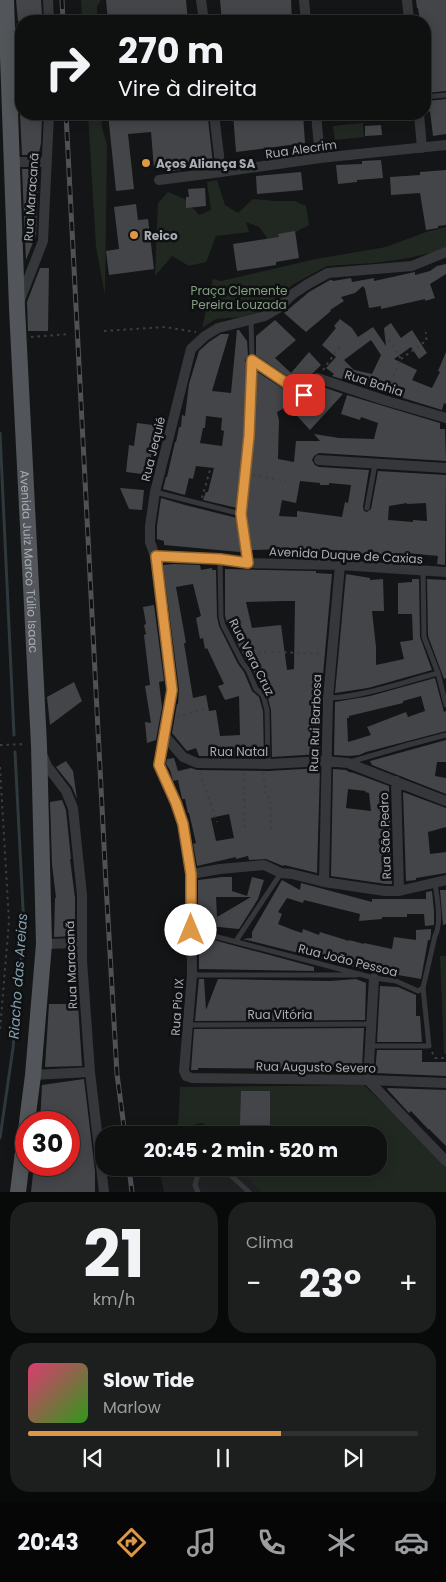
<!DOCTYPE html>
<html lang="pt">
<head>
<meta charset="utf-8">
<style>
  body { margin:0; font-family:Poppins,sans-serif; background:#1d1e1e; color:#f1f3f6; height:100vh; display:flex; flex-direction:column; font-size:19px; white-space:nowrap }
  * { box-sizing:border-box; margin:0 }
  p { font-size:16px; color:#9b9d9f }
  .icon { flex:none; width:28px; height:28px; fill:none; stroke:currentColor; stroke-width:2; stroke-linecap:round; stroke-linejoin:round }
  .map { position:relative; height:1192px; overflow:hidden }
  .panel { display:flex; flex-direction:column; gap:10px; padding:10px; background:#080909; flex:1 }
  .panel>* { flex:none }
  .guide { position:absolute; left:15px; top:15px; width:416px; height:105px; border-radius:20px; box-shadow:0 2px 12px #0003,0 0 0 1px #2f3030; background:#0f1010; color:#f1f3f6; overflow:hidden }
  .speed { position:absolute; left:15px; top:1111px; display:flex; gap:10px; font-size:25px; font-weight:700; text-align:center }
  .speed>* { display:grid; place-content:center; width:65px; height:65px; border-radius:50%; background:#0f1010; box-shadow:0 2px 12px #0003,0 0 0 1px #2f3030; line-height:1 }
  .speed .limit { border:8px solid #d22; background:#fff; color:#111 }
  .pin { position:absolute; display:grid; place-items:center; width:42px; height:42px; color:#fff; margin:-21px; border-radius:10px; box-shadow:0 2px 8px #0006 }
  .me { position:absolute; width:55px; margin:-28px; rotate:0deg; stroke-linejoin:round; filter:drop-shadow(0 0 4px #0008) }
  .turn { display:flex; align-items:center; gap:18px; height:105px; padding:0 20px; font-size:22px }
  .turn .icon { width:65px; height:65px; stroke-width:2.5 }
  .turn b { display:block; font-size:35px; line-height:42px }
  .big { font-size:38px; font-weight:700; line-height:1.1 }
  .panel .widget { flex:1; display:flex; flex-direction:column; justify-content:center; gap:8px; min-width:0; padding:0 18px; border-radius:20px; background:#1d1e1e }
  .panel .dial { align-items:center; gap:0 }
  .dial b { font-size:65px; line-height:1 }
  .song { display:flex; align-items:center; gap:15px }
  .cover { width:60px; height:60px; border-radius:8px; background:linear-gradient(135deg,hsl(340 70% 55%),hsl(110 70% 35%)) }
  .played { height:5px; border-radius:2px; background:linear-gradient(90deg,#de9744 65%,#2f3030 65%) }
  .keys { display:flex; justify-content:space-around; direction:ltr }
  .heat { display:flex; justify-content:space-between; align-items:center; font-size:28px; direction:ltr }
  .panel .tiles { flex:1; display:grid; gap:10px; grid-template-columns:1fr 1fr }
  .widget:last-child { grid-column:span 2 }
  .trip { position:absolute; left:95px; top:1126px; width:292px; height:50px; border-radius:20px; background:#0f1010; box-shadow:0 2px 12px #0003,0 0 0 1px #2f3030; font-weight:700; line-height:50px; text-align:center }
  .dock { display:flex; height:80px; justify-content:space-around; align-items:center; background:#060606; color:#9b9d9f }
  .dock .icon { width:35px; height:35px }
  .dock .current { color:#de9744 }
  .dock b { font-size:22px; color:#f1f3f6 }
  .map>svg:first-child { display:block }
  .built { fill:#212123 }
  .green { fill:#212821 }
  .lines { fill:none; stroke-linecap:round; stroke-linejoin:round }
  .stream { stroke:#2f383d; stroke-width:3 }
  .building { fill:#444549; fill-rule:evenodd }
  .path { stroke:#3c3e41; stroke-width:2; stroke-dasharray:2.5 4; stroke-linecap:butt }
  .lane { stroke:#36373b; stroke-width:5 }
  .street { stroke:#36373b; stroke-width:10 }
  .primary { stroke:#525559; stroke-width:16 }
  .rail-casing { stroke:#4f5155; stroke-width:5 }
  .rail { stroke:#0f1011; stroke-width:3; stroke-dasharray:9; stroke-linecap:butt }
  .route-casing { stroke:#90622c; stroke-width:12 }
  .route { stroke:#de9744; stroke-width:9 }
  .poi-dot { fill:#de9744; stroke:#0f1011; stroke-width:2 }
  .labels { text-anchor:middle; dominant-baseline:central; stroke-width:5; stroke-linejoin:round; paint-order:stroke }
  .street-label { font-size:12px; fill:#a8adb5; stroke:#0f1011 }
  .poi-label { font-size:12px; font-weight:bold; fill:#a8adb5; stroke:#0f1011; text-anchor:start }
  .park-label { font-size:12px; fill:#839e81; stroke:#0f1011 }
  .water-label { font-size:14px; font-style:italic; fill:#829eac; stroke:#0f1011 }
</style>
</head>
<body>
<div class="map">
<svg width="446" height="1192" viewBox="0 0 446 1192">
  <rect width="100%" height="100%" fill="#141516"/>
  <path class="built" d="M199,1126L220,1135H153L152,1132Z
    M159,1168H242L267,1192H164Z"/>
  <path class="green" d="M81,0H101L97,6V21H82Z
    M88,114H101L102,128L107,145L105,295L96,247Z
    M363,123L364,137L335,140L333,126Z
    M217,180L225,205L238,213L253,199L275,201H295L306,206L309,225L294,233L278,253L259,227L246,222L249,232L216,236L206,262L189,266L172,256L155,276L158,203L168,192L185,199L199,215L211,210L207,182Z
    M446,227V247L431,253L403,259L374,263L327,266L292,285L275,302L257,313L241,317L216,319L202,328L213,279L221,281L316,259L386,247L426,232Z
    M440,956H446V1054H444Z
    M364,1085L446,1163V1192H262L238,1168H379V1135H223L222,1133L202,1123L178,1128L180,1087Z"/>
  <g class="lines">
    <path class="stream" d="M0,433L14,735
      M0,1138L13,1048L24,928L15,752"/>
  </g>
  <path class="building" d="M16,0H41L42,15H32L33,21H18Z
    M106,0H186L188,21H108Z
    M220,0H291L292,21H222Z
    M416,0H446V91L426,93L425,21H420L418,8H417Z
    M446,99V134L433,136L430,111L429,112L427,101Z
    M20,114H42L41,143L39,153L36,155H22Z
    M108,114H205L206,119H208L213,164L181,168L182,170L173,171L172,167L154,169L151,132L128,134L134,189L116,191Z
    M233,114H303L305,143L236,152Z
    M381,125L382,135L365,136V126Z
    M381,160L383,178L357,180V182L338,184L336,165L362,164V161Z
    M22,169H39L36,235L26,260Z
    M446,170V225L438,226V228L426,230L420,193L391,195L390,177L420,175V172Z
    M301,172L303,190L257,194L256,176Z
    M205,188L206,206L186,208V197H189L188,189Z
    M136,204L138,220L148,219L154,269L109,275L106,251L119,249L114,207Z
    M295,231L299,258L276,262V265L237,271L233,244L279,237L278,234Z
    M446,264V274L430,284L435,298L425,301V299L381,309V306L369,308L365,289L363,286L355,293L341,297L344,301L330,310L331,311L306,332L284,313L309,292L330,280H332L333,281L351,278L352,282L374,278V281L415,272V275L430,271L437,266Z
    M40,268H49L48,331H28L27,302Z
    M340,319L352,328L358,337L373,327L386,346L384,328L391,323L401,338L412,330L427,353L419,359L411,347L394,359L417,370L412,380L432,388L440,372L438,371L446,352V404L444,403L442,410L332,376L334,374L326,368L336,357L322,345L336,328L334,326ZM371,340L381,355L372,374L354,370L344,360Z
    M275,320L296,340L275,358L291,373L309,352L321,365L312,374L302,386L256,355V336Z
    M237,330H239L247,341L248,355L245,360L247,365L245,436L237,508L203,500L206,492H208L214,468L196,466L193,479L189,478L185,495L163,489L166,477H167L175,442H176L179,427H181L182,415L185,416L189,384L199,351L209,342L221,334H229L212,391L231,393ZM206,416L222,418L221,430L224,431L222,446L200,443L203,428H205Z
    M256,371L303,402L309,400L320,386L343,394L310,430L288,406L277,412L279,420L278,459L294,462L296,441H320L314,434L339,438L374,439L378,423L361,417L360,420L341,414L347,395L440,423V429H445L446,461L319,453L314,456L312,460L315,465L319,467L369,470L363,507L364,511L367,512L371,509L378,471L446,475L445,565L437,564L438,556L406,553V556L363,553L362,555L291,549L251,550L245,514L253,436ZM300,481L320,483V485H329V483L351,485L348,503L345,502L342,517L297,511V517L279,516L282,500L296,503ZM407,503V504L426,503L427,521L413,520V522L388,520L389,506Z
    M137,423L161,426L160,436L154,435L150,475L126,472L129,445L134,446Z
    M120,488L144,490L142,510L129,509Z
    M161,498L185,505L237,518L242,550L240,552L164,545V541L157,539V526Z
    M174,564L200,565L201,570L212,568V570H216L217,617L219,626L238,664L244,672L252,691L259,697L263,711L264,757L199,756L196,748L187,751L172,733L177,704H178L179,689L163,565ZM193,584L201,616L196,618L200,639L203,638L205,649L207,648L224,684L218,686L225,700L239,696L240,735L220,736L216,710L209,711L206,695L193,698L184,643H186L176,587Z
    M225,569L316,571V573L332,574L321,697L320,754L272,757L271,710L267,694L260,686L252,668L246,660L227,623L225,616ZM282,601H295L294,669L287,670L281,625L252,628L246,602Z
    M346,574L370,578V580L383,579L384,611H372L376,647V665L404,659L400,642L413,640L412,614H398V583L412,582V579H419L420,637L432,670L368,688L335,693Z
    M427,579L446,580V678L444,679L428,636Z
    M154,605L164,681L159,682L162,707L156,740L147,743L145,722L151,723L145,686L150,685L144,635L146,634L144,625L146,624L143,607Z
    M435,678L444,712L446,711V731L366,752L359,755L349,756L334,755L335,702L370,696ZM421,696L425,711L408,717L406,712L367,727L371,735L348,742L347,718H349V716L403,703V701Z
    M74,682L82,701L50,725L47,697Z
    M446,740V762H437L435,776L446,778V794L372,765L370,761Z
    M174,758L178,771L191,768L197,770L268,771L320,768L317,873L284,865L283,866L266,859L249,860L248,856L236,859V857L197,866L193,844L196,843L189,813H188L185,799H182L178,780L173,781L170,770L166,764L167,759ZM229,814L234,838L216,841L211,818Z
    M66,761L73,771L77,799L72,787L56,767Z
    M333,769L346,770L349,772L354,773L389,786L392,884H386L331,876ZM348,789L366,791L365,792L369,793L371,811L346,808Z
    M403,792L446,808V827L428,832L430,854L446,852V873L416,878V880L406,881Z
    M62,800L66,810L71,859H70L75,898V936L54,937L55,898H56L52,864L50,802Z
    M222,877H232V891L247,896L252,877L264,880L258,899L239,929L198,925V880ZM216,897H251L217,917Z
    M282,880L300,890L301,883L372,902V899H426V892L432,891L434,911V925L425,926L424,914H407V917H382V919L359,921L360,914L304,900L303,903L287,898L278,912L282,914L278,924L293,930L302,933L303,929L319,935L320,932L349,941V940L364,944V943L392,949L394,937L416,940V930L431,929V934L430,940H428L421,979L358,968L243,939L252,938V932Z
    M440,890H446V924L443,925Z
    M210,939L314,967V971L199,969V940Z
    M199,979H204L206,1010L218,979L330,981L356,979L366,983L365,1020L195,1021Z
    M380,986L398,987L416,995V1016H420L422,1042H377Z
    M49,1004H78L82,1066L45,1067Z
    M364,1028L362,1068L330,1067V1071H322L311,1069L198,1068V1070H191L194,1029Z
    M377,1050H422V1062H446V1076L375,1073Z
    M84,1079L95,1171V1192H31L34,1165L64,1167V1165H69V1131L70,1122H40L42,1085Z
    M388,1088L446,1090V1146L429,1129H428L411,1111L409,1113L387,1089Z
    M241,1091H270V1126L240,1125Z"/>
  <g class="lines">
    <path class="path" d="M104,331L165,327L196,332
      M385,334L401,359L387,391
      M31,337L70,334
      M401,359L427,340L425,336L426,332
      M323,370L341,345
      M253,475L286,481
      M202,498L210,470
      M245,653L277,652L323,654
      M177,717L204,709
      M0,745L26,744
      M0,767L9,921L0,1030
      M200,772L217,822
      M263,772L266,796L270,797L271,831
      M244,773L245,831
      M432,1052L435,1058H446"/>
    <path class="lane" d="M425,97L446,95
      M155,492L241,514
      M367,508L375,464
      M220,559L221,617L223,625L242,662L248,670L256,689L263,695L267,710L268,764
      M248,563L241,514L249,436L252,360L251,319
      M423,571L424,637L438,673L446,705
      M328,698C363,697 403,682 438,673
      M350,762L408,745L446,735
      M191,930L374,978L396,981L418,991L423,988L435,936C442,923 437,898 435,883
      M236,941L281,873
      M192,975H357
      M188,1025L371,1024
      M370,1046H429L423,988
      M193,1135L202,1133L204,1135
      M201,1168H212
      M223,1168L249,1192
      M198,1192L195,1185L198,1174L203,1168"/>
    <path class="street" d="M48,0L49,21
      M201,0L204,21
      M304,0L306,21
      M407,0L409,21
      M214,114L221,172
      M316,114L320,158
      M419,114L422,148
      M11,162H47
      M159,180L221,172L320,158L446,145
      M446,252L412,266L328,273L308,284L293,294L277,309L265,316L218,328L205,336L191,349L155,492L150,526V542L155,556L172,690L159,765L175,803L183,824L191,874L192,975L184,1071L186,1076L192,1078L368,1080L446,1083
      M20,300L43,241L49,114
      M252,360L304,395L317,378L384,400L446,418
      M319,460L446,468
      M155,556L220,559L248,563L340,565L446,572
      M164,735L183,757L197,763L268,764L326,761L348,763L446,801
      M43,756L47,766L66,791L73,808L82,895V960L90,1072L104,1192
      M396,781L399,891
      M191,874L220,869L264,865L281,873L292,874L324,882L385,891H399L446,880
      M324,882L328,698L340,565
      M44,944L82,943
      M374,978L368,1080L446,1161
      M33,1075L90,1072"/>
    <g class="primary">
      <path id="s1" d="M6,0L17,308L39,745L44,944L33,1075L27,1122"/>
      <path d="M18,1192L26,1128"/>
    </g>
    <defs>
      <path id="rail" d="M62,0L63,21
        M66,114L106,884L117,1074L125,1135
        M129,1168L132,1192"/>
    </defs>
    <use href="#rail" class="rail-casing"/>
    <use href="#rail" class="rail"/>
  </g>
  <g class="lines">
    <defs>
      <path id="route" d="M191,930V874L183,824L176,803L159,765L172,690L156,556L220,559L248,563L241,514L249,436L252,360L304,395"/>
    </defs>
    <use href="#route" class="route-casing"/>
    <use href="#route" class="route"/>
  </g>
  <g class="poi-dot">
    <circle cx="146" cy="163" r="5"/>
    <circle cx="134" cy="235" r="5"/>
  </g>
  <g class="labels">
    <g class="street-label">
      <text transform="translate(301 149) rotate(-8)">Rua Alecrim</text>
      <text transform="translate(31 197) rotate(-86)">Rua Maracanã</text>
      <text transform="translate(374 383) rotate(18)">Rua Bahia</text>
      <text transform="translate(153 449) rotate(-76)">Rua Jequié</text>
      <text transform="translate(346 555) rotate(3)">Avenida Duque de Caxias</text>
      <text stroke="none"><textPath href="#s1" startOffset="562">Avenida Juiz Marco Túlio Isaac</textPath></text>
      <text transform="translate(252 657) rotate(63)">Rua Vera Cruz</text>
      <text transform="translate(315 723) rotate(-88)">Rua Rui Barbosa</text>
      <text x="239" y="751">Rua Natal</text>
      <text transform="translate(385 836) rotate(-92)">Rua São Pedro</text>
      <text transform="translate(348 960) rotate(14)">Rua João Pessoa</text>
      <text transform="translate(71 965) rotate(-92)">Rua Maracanã</text>
      <text transform="translate(177 1007) rotate(-86)">Rua Pio IX</text>
      <text x="280" y="1014">Rua Vitória</text>
      <text transform="translate(316 1067) rotate(1)">Rua Augusto Severo</text>
    </g>
    <g class="poi-label">
      <text x="156" y="163">Aços Aliança SA</text>
      <text x="144" y="235">Reico</text>
    </g>
    <g class="park-label">
      <text x="239" y="290">Praça Clemente<tspan x="239" dy="14">Pereira Louzada</tspan></text>
    </g>
    <g class="water-label">
      <text transform="translate(18 976) rotate(-86)">Riacho das Areias</text>
    </g>
  </g>
</svg>
<div class="speed"><div class="limit">30</div></div>
<div class="pin" style="left:304px;top:395px;background:#d93025"><svg class="icon" aria-label="arrive" viewBox="0 0 24 24"><path d="M6 21V4h12l-3 4 3 4H6"/></svg></div>
<svg class="me" style="left:191px;top:930px" viewBox="-20 -20 40 40"><circle r="19" fill="#fff"/><path d="M0-13L10 11 0 6-10 11z" fill="#de9744"/></svg>
<div class="trip">20:45 · 2 min · 520 m</div>
<div class="guide">
<div class="turn"><svg class="icon" aria-label="right" viewBox="0 0 24 24"><path d="M7 20v-9h11M14 6l5 5-5 5"/></svg><div><b>270 m</b>Vire à direita</div></div>
</div>
</div>
<section class="panel">
<div class="tiles">
<div class="widget dial"><b>21</b><p>km/h</p></div>
<div class="widget"><p>Clima</p>
<div class="heat"><a>−</a><b class="big">23°</b><a>+</a></div>
</div>
<div class="widget">
<div class="song"><i class="cover"></i><div><b>Slow Tide</b><p>Marlow</p></div></div>
<div class="played"></div>
<div class="keys"><svg class="icon" aria-label="previous" viewBox="0 0 24 24"><path d="M18 5L8 12l10 7zM5 5v14"/></svg><svg class="icon" aria-label="pause" viewBox="0 0 24 24"><path d="M8 5v14M16 5v14"/></svg><svg class="icon" aria-label="next" viewBox="0 0 24 24"><path d="M6 5l10 7-10 7zM19 5v14"/></svg></div>
</div>
</div>
</section>
<nav class="dock">
<b>20:43</b>
<svg class="icon current" aria-label="directions" viewBox="0 0 24 24"><path d="M12 3l9 9-9 9-9-9zM9 14v-3h6M13 9l2 2-2 2"/></svg>
<svg class="icon" aria-label="music" viewBox="0 0 24 24"><path d="M9 18V5l10-2v13"/><circle cx="6" cy="18" r="3"/><circle cx="16" cy="16" r="3"/></svg>
<svg class="icon" aria-label="phone" viewBox="0 0 24 24"><path d="M5 4h4l2 5-3 2q2 4 5 5l2-3 5 2v4C11 20 4 13 5 4z"/></svg>
<svg class="icon" aria-label="climate" viewBox="0 0 24 24"><path d="M12 3v18M4 7l16 10M4 17L20 7"/></svg>
<svg class="icon" aria-label="car" viewBox="0 0 24 24"><path d="M5 17H2v-5l4-1 3-4h7l3 4 3 1v5h-3M9 17h6M6 11h13"/><circle cx="7" cy="17" r="2"/><circle cx="17" cy="17" r="2"/></svg>
</nav>
</body>
</html>
